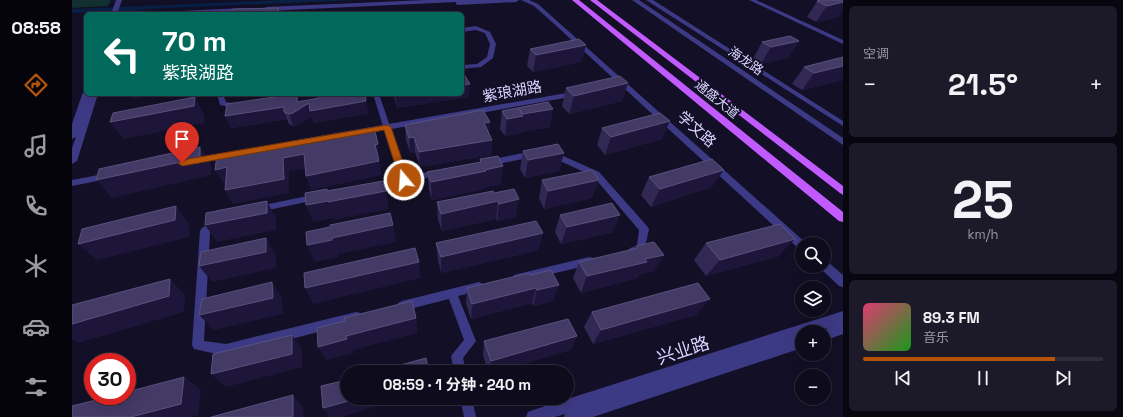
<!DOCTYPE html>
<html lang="zh">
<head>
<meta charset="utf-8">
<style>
  body { margin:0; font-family:"Space Grotesk","Noto Sans SC",sans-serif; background:#1c1929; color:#f1f3f6; height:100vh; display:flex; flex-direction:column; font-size:15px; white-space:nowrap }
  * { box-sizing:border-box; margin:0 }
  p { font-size:13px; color:#9b9ba3 }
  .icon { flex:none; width:22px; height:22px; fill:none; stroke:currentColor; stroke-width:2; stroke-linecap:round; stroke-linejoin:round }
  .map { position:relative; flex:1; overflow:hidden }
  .side { display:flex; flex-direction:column; gap:6px; padding:6px; background:#08060f; width:280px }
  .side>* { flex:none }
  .guide { position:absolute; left:12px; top:12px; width:380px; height:84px; border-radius:6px; box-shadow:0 4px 16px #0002,0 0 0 1px #2e2b3b; background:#00695c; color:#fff; overflow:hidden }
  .tools { position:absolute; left:723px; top:237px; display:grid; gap:8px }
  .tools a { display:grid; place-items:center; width:36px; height:36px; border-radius:50%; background:#0e0b1c; box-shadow:0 4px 16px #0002,0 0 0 1px #2e2b3b; font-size:20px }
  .speed { position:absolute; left:12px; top:353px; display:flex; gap:8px; font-size:20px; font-weight:700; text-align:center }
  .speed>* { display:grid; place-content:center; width:52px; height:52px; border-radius:50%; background:#0e0b1c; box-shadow:0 4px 16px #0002,0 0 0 1px #2e2b3b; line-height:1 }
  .speed .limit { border:6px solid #d22; background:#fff; color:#111 }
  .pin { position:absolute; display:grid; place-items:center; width:34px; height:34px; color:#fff; margin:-41px -17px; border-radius:50% 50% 50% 0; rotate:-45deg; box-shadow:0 0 4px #0007 }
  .pin .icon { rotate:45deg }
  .me { position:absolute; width:44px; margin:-22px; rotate:342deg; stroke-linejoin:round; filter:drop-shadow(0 0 3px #0008) }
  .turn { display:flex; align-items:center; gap:14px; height:84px; padding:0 12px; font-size:18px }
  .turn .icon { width:52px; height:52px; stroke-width:2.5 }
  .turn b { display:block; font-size:28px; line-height:34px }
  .big { font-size:30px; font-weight:700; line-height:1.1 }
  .side .tile { flex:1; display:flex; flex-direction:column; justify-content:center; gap:6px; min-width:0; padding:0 14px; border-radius:6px; background:#1c1929 }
  .side .dial { align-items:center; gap:0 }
  .dial b { font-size:52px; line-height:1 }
  .song { display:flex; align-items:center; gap:12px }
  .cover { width:48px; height:48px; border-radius:6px; background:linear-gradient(135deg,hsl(340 70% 55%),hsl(120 70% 35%)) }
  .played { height:4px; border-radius:2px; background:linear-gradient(90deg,#b45309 80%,#2e2b3b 80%) }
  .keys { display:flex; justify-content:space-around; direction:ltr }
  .heat { display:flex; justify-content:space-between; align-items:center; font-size:22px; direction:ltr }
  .trip { position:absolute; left:268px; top:365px; width:234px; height:40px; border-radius:20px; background:#0e0b1c; box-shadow:0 4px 16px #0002,0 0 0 1px #2e2b3b; font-weight:700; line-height:40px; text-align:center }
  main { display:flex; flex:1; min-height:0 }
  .menu { display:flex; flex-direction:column; width:72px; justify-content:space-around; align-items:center; background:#06040b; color:#9b9ba3 }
  .menu .icon { width:28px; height:28px }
  .menu .current { color:#b45309 }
  .menu b { font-size:18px; color:#f1f3f6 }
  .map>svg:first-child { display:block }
  .green { fill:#12302f }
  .water { fill:#0a1f44 }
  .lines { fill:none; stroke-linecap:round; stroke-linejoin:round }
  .minor { fill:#3d3a85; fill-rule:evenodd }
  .tertiary { fill:#3d3a85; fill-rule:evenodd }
  .primary { fill:#c25bff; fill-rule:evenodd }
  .wall { fill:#312854 }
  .shaded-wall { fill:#1d163a }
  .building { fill:#433a66; stroke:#5a527e }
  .route { fill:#b45309; stroke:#753606 }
  .labels { text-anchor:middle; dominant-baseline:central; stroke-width:4; stroke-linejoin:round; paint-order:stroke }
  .far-street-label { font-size:13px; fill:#d9d4ff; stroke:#130f26 }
  .street-label { font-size:15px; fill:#d9d4ff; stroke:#130f26 }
  .near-street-label { font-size:18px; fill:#d9d4ff; stroke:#130f26 }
</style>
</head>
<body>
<main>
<nav class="menu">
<b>08:58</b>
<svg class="icon current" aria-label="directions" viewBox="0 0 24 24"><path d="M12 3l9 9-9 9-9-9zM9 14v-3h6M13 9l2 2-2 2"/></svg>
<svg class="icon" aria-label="music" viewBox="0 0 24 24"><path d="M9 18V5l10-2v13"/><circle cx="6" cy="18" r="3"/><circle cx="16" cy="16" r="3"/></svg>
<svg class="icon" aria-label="phone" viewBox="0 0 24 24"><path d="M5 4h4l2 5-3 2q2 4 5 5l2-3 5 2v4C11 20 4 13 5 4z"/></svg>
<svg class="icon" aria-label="climate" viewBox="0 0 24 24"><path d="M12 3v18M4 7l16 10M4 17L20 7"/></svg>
<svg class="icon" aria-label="car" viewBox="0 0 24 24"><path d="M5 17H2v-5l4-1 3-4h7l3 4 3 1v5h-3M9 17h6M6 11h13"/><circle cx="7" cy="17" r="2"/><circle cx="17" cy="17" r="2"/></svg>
<svg class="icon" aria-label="filters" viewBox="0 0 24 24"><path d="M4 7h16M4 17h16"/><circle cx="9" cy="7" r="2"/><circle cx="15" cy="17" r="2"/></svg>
</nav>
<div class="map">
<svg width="771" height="417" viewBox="0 0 771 417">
  <rect width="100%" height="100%" fill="#130f26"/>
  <path class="green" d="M0,0H39L36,6L0,8Z"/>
  <path class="water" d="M209,0H286L76,9L62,11L0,13V9Z"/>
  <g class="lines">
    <path class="minor" d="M574,0H581L771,121V126Z
      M677,0H684L771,40V44Z
      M404,26L418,32L424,44L421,58L409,67L390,69V65L405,64L415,57L418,44L413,33L404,30L390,32V28Z
      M145,94H151L154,102L171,105L172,107L168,109L148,105Z
      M301,94H307L335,176L366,170L369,171L370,173L369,175L300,189L297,188L296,186L297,184L327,178Z
      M462,151L465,152L466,154L465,156L416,166L412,163L416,160Z
      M480,151L527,172L575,226L577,229L572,252L561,255L558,254L556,251L558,248L565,246L567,230L521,176L477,156L476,154L477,152Z
      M245,194L249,197L248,199L187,212L182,209L187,206Z
      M145,219L148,220L150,223L138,233L132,341L154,344L284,312L288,313L289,317L288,321L154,356L122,349L120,345L128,231L130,228Z
      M517,257L521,258L522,261L521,264L517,265L446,282L442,281L441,278L442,275L446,274Z
      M407,282L411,284L412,287L411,290L386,296L404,341L391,358L394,372H382L379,356L392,340L377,299L330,311L326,309L325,306L326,303L330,301Z
      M388,398H400L404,417H392Z"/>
    <path class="tertiary" d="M44,0H50L45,14H39Z
      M354,0H447L444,2L386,5L384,4V2L194,11L191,9L194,7Z
      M449,0H457L466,4L735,244H730V249L726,248L479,21L462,6Z
      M560,0H567L771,138V145Z
      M172,8L175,10L174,11L124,14H82L85,12Z
      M506,91H509V95L219,147L215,144L219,141Z
      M11,92H14V94H18L11,115L18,94H26L5,161L0,164V148L4,137L0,139V124Z
      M158,152L162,155L161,157L122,164L117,161L122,158Z
      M37,173L40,174L42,176L40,178L0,186V180Z
      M752,260L756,262L771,275V287L767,286L748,268L747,266H752Z
      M771,311V334L752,341V332H747L758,327L742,332H730V348L521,417H492L493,414L483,417H454L456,412L461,410Z"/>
    <path class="primary" d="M500,0H507L771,212V222L767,221Z
      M518,0H525L771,186V195L768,193Z"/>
  </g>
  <path class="wall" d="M771,0L766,17L744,22L735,17L745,1Z
    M727,41L716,58L689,64L681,59L690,42Z
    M514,45L509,62L461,72L455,66L458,49Z
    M771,57V80L730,90L720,84L732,67Z
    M556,83L550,101L497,114L490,106L494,88Z
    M225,94L227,101L297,113L242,123L240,116L225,125L221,126L217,124L215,119L159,128Z
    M321,94H390L397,97L325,108Z
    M430,111L478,127L449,132V133L433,136L428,129Z
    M333,125L417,134L420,140L419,155L348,167L343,152L338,153L334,140Z
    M530,128L590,139L533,155L525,145Z
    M451,151L492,153L487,171L453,178L448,169Z
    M408,159L429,184L413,187L412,189L360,200L357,190L355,172L408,162Z
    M577,177L640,187L579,207L569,195Z
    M470,180H527L520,198L472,209L467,198Z
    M422,193L444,217L425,221L424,219L370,231L366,220L365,202Z
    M488,215L541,232L489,244L483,232Z
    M364,243L467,250L369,273L366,260Z
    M634,243L707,256L634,276L622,260Z
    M564,246L592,255L581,271L567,275L565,278L509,293L501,278L507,262L563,249Z
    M458,275L481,301L461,306L460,303L399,319L394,304L395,288Z
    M520,312L624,315L521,344L512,327Z
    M505,336L498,350L423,372H416L411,355L412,341Z"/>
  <path class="shaded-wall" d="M771,2V10L766,17L744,22L755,6Z
    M207,8L209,14H206Z
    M727,41L716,58L689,64L699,47Z
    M514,45L509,62L461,72L464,55Z
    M771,66V80L730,90L742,73Z
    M556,83L550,101L497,114L502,96Z
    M398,84L397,97L325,108L323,94H390V85Z
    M58,94H87L61,99Z
    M225,94L229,106L237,103L294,101L297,113L242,123L240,116L225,125L221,126L217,114L225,102Z
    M123,97L132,115V123L52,139L38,122Z
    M212,107V112L215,119L159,128L153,116Z
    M481,109L478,127L449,132V133L433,136L435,119L451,114Z
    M598,121L590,139L533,155L539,137Z
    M418,122L417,137L412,123Z
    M342,137L343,152L338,153L337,138Z
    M420,140L419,155L348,167L347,152Z
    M306,144L308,158L306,159L303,145Z
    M128,147L139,165V175L40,198L24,180Z
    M492,153L487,171L453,178L456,160Z
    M232,154L237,168L217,171V193L161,204L153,190L211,158Z
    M307,161L310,175L239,190L234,176Z
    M431,166L429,184L413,187L412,189L360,200L359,182Z
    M155,167L163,181L151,183L143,170Z
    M652,170L640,187L579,207L588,189Z
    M527,180L520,198L472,209L476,191Z
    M255,189L259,202L314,191L317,209L262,220L261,218L241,222L234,205Z
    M447,199L444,217L425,221L427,204Z
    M195,201L204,219V230L145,242L133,225Z
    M426,201L424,219L370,231L369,214Z
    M104,206L117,223V237L25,260L6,244Z
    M548,215L541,232L489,244L495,227Z
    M321,225L324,242L266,254V257L243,262L235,245L260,238Z
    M471,233L467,250L369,273V257Z
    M194,238L204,255V268L140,282L127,266Z
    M723,239L707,256L634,276L648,260Z
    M592,255L581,271L567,275L565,278L509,293L515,276L573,259Z
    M347,262L349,278L241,304L233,288Z
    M98,279L113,295L112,312L6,343L0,339V324Z
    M200,282L210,298L211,314L142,330L127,315Z
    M487,285L481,301L461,306L465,290Z
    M464,288L460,303L399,319L400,304Z
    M638,299L624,315L521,344L529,330Z
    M344,318L346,333L281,350L282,353L254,360L246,347L274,336Z
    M220,335L230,349V367L154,387L139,374Z
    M505,336L498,350L423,372H417L419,361Z
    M112,377L129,390L126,415L119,417H59Z
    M221,395L231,407L232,417H221Z
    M288,398H335L269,417H258L251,408Z"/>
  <path class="building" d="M748,0H771V2L755,6L745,1Z
    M207,8L206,14H158L161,9Z
    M125,12V14H114Z
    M718,36L727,41L699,47L690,42Z
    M507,39L514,45L464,55L458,49Z
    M771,57V66L742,73L732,67Z
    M390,74H392L398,84L390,85Z
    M548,76L556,83L502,96L494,88Z
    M222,94H225V102L247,98L246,94H293L294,101L238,111L237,103L221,113L217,114L212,112V107L153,116L155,104Z
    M123,97L122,106L38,122L41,113Z
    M476,102L481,109L451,114L447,109L451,116L435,119L430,111Z
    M411,110L418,122L412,123L420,140L347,152L342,137L337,138L333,125Z
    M588,113L598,121L539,137L530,128Z
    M303,131L306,144L303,145L307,161L234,176L232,154L211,158L212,179L153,190L155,167L143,170L145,155L231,140V142Z
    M486,144L492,153L456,160L451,151Z
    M128,147V158L24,180L27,169Z
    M426,156L431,166L413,170L414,171L359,182L355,172L409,162L408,159Z
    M640,159L652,170L588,189L577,177Z
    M520,170L527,180L476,191L470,180Z
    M311,181L314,191L256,202V201L234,205L233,193L255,189V191Z
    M442,189L447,199L427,204L426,201L369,214L365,202L421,191L422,193Z
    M195,201V213L133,225L134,213Z
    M540,203L548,215L495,227L488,215Z
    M104,206L103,220L6,244L10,229Z
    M318,213L321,225L260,238V240L235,245L234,232L258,227V225Z
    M464,221L471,233L369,257L364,243Z
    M708,224L723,239L648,260L634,243Z
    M194,238V252L127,266L129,252Z
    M582,242L592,255L573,259L575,262L515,276L507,262L566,248L564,246Z
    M343,248L347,262L233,288L232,273Z
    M479,270L487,285L465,290L464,288L400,304L395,288L457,273L458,275Z
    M98,279L97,296L0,324V305Z
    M200,282L201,298L127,315L130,299Z
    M626,283L638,299L529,330L520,312Z
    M340,301L344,318L274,336L275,339L246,347L245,328L273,321L272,318Z
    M496,319L505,336L419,361L412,341Z
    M220,335V354L139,374L141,354Z
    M354,358L357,372H303Z
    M112,377L109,404L59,417H0V406L40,396H55V392Z
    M275,380V398H288L251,408L249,386Z
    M221,395V417H139Z"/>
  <path class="route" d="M315,125L319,127L337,180L335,182H329L328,180L312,130L110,166L106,163L110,160Z"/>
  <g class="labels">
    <g class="far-street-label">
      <text transform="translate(674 61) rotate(34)">海龙路</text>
      <text transform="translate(645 99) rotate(39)">通盛大道</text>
    </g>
    <g class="street-label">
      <text transform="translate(440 91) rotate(-10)">紫琅湖路</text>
      <text transform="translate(625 129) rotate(42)">学文路</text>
    </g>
    <g class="near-street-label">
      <text transform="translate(611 350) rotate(-18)">兴业路</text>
    </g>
  </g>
</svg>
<div class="tools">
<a><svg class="icon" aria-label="search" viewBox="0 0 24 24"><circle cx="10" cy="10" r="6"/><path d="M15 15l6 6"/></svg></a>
<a><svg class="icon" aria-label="layers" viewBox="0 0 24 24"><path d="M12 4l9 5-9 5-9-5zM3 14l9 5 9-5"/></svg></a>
<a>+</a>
<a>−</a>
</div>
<div class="speed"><div class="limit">30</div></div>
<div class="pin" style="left:110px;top:163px;background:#d93025"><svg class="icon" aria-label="arrive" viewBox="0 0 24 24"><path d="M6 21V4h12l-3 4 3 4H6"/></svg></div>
<svg class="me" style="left:332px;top:180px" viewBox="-20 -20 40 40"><circle r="17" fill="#b45309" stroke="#fff" stroke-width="3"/><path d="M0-11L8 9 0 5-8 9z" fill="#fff"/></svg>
<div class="trip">08:59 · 1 分钟 · 240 m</div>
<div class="guide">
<div class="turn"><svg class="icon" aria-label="left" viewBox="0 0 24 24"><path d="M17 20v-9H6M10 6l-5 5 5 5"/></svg><div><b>70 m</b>紫琅湖路</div></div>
</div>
</div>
<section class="side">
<div class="tile"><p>空调</p>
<div class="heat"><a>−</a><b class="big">21.5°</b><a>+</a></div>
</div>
<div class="tile dial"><b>25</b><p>km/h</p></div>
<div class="tile">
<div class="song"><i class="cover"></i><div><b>89.3 FM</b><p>音乐</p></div></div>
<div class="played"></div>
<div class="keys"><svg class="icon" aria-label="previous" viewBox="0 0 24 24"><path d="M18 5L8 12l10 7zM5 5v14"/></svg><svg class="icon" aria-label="pause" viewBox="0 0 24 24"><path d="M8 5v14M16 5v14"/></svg><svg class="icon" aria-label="next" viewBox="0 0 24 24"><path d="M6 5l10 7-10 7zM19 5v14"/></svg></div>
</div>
</section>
</main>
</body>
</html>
